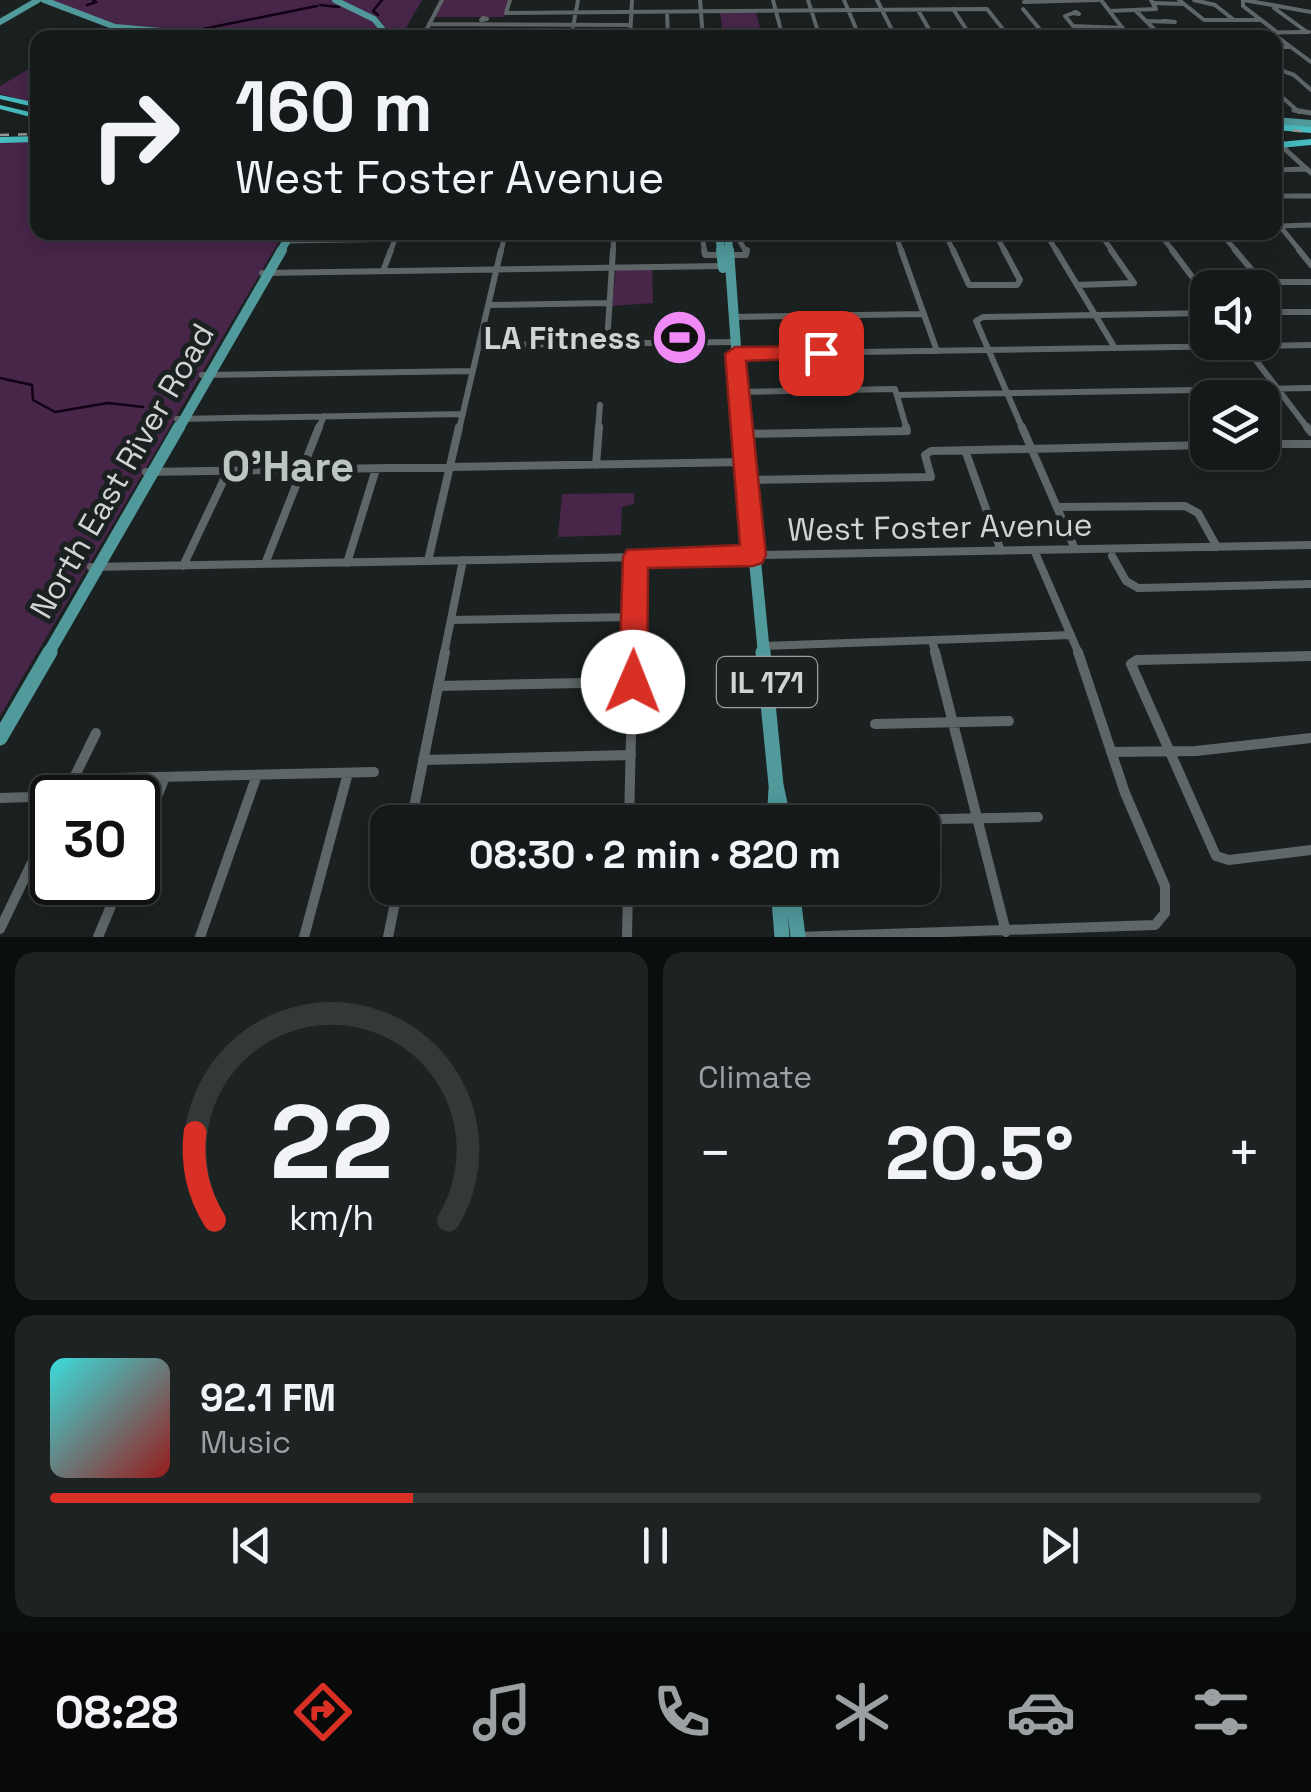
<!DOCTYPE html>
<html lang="en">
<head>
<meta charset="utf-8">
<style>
  body { margin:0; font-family:"Space Grotesk",sans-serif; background:#1d2222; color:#f1f3f6; height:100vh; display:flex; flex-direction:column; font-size:38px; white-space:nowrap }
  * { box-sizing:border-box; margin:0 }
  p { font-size:32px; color:#9da0a2 }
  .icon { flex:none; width:55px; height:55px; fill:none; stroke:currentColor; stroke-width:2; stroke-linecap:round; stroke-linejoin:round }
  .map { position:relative; height:937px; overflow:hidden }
  .details { display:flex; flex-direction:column; gap:15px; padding:15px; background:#0b0e0e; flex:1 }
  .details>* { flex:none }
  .hud { position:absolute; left:30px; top:30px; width:1252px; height:210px; border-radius:20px; box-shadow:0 5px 25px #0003,0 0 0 2px #333838; background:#141919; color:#f1f3f6; overflow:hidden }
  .controls { position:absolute; left:1190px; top:270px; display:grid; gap:20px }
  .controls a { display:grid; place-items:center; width:90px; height:90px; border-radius:20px; background:#141919; box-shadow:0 5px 25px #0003,0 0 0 2px #333838; font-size:50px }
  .speed { position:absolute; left:30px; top:775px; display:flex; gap:20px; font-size:50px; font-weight:700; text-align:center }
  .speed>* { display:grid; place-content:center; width:130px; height:130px; border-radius:50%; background:#141919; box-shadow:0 5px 25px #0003,0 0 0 2px #333838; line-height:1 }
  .speed .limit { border:5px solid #111; border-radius:15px; background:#fff; color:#111 }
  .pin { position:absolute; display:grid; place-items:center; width:85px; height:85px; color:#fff; margin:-42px; border-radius:20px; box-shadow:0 5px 15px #0006 }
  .me { position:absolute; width:110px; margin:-55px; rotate:1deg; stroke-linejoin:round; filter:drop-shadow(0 0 8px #0008) }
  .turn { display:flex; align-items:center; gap:35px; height:210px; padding:0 40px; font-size:45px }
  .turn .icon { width:130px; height:130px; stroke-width:2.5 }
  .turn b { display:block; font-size:70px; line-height:85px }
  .big { font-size:75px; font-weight:700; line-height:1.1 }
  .details .tile { flex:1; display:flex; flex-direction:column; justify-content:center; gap:15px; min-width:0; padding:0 35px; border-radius:20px; background:#1d2222 }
  .details .dial { align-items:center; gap:0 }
  .dial svg { height:260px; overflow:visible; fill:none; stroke:#333838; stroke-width:7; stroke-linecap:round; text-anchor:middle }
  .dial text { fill:#f1f3f6; stroke:none }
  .song { display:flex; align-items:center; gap:30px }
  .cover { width:120px; height:120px; border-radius:15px; background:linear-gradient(135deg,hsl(180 70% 55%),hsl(0 70% 35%)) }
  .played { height:10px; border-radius:5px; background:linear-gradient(90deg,#d93025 30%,#333838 30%) }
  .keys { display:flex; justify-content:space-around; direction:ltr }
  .heat { display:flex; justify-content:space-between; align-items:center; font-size:55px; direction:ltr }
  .details .tiles { flex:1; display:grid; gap:15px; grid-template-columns:1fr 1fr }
  .tile:last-child { grid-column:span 2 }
  .trip { position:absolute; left:370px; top:805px; width:570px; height:100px; border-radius:20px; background:#141919; box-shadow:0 5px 25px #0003,0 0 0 2px #333838; font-weight:700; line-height:100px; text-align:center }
  .dock { display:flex; height:160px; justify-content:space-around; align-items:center; background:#080a0a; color:#9da0a2 }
  .dock .icon { width:70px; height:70px }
  .dock .current { color:#d93025 }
  .dock b { font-size:45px; color:#f1f3f6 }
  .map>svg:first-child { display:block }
  .green { fill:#47264a }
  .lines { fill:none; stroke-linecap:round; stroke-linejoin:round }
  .stream { stroke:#130016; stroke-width:2.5 }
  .minor-far4 { stroke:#5f6667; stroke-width:4 }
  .minor-far3 { stroke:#5f6667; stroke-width:5 }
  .minor-far2 { stroke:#5f6667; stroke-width:6 }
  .minor-far1 { stroke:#5f6667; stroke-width:8 }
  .minor { stroke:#5f6667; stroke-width:10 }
  .major-far4 { stroke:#519a9c; stroke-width:6 }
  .major-far3 { stroke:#519a9c; stroke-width:8 }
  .major-far2 { stroke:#519a9c; stroke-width:10 }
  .major-far1 { stroke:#519a9c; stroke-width:12 }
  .major { stroke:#519a9c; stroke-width:15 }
  .highway { fill:#47bdc0; fill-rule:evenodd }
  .rail { stroke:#959a9a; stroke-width:2.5; stroke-dasharray:9 9; stroke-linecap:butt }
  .route { fill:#d93025; stroke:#8d1f18; stroke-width:2.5 }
  .labels { text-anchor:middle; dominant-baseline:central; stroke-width:10; stroke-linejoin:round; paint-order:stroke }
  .shield { fill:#1b2121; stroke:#9a9e9e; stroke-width:2.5 }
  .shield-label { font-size:30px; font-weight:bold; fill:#d0d4d4 }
  .poi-label { font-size:32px; font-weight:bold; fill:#d0d4d4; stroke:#1b2121; text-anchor:end }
  .street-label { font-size:32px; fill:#d0d4d4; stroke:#1b2121 }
  .district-label { font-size:42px; font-weight:bold; fill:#bcc4c4; stroke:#1b2121 }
</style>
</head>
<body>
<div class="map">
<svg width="1311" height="937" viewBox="0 0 1311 937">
  <rect width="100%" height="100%" fill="#1b2121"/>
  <path class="green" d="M52,0H331L375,22L386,37L177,34L105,23Z
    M339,0H422L400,38L394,37L379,20Z
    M444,0H509L505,17H435Z
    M720,12H756L762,37H723Z
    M37,64V104L0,94V86Z
    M0,142H37L38,232L284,233L0,716Z
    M652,267L653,303L612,306L616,269Z
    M634,493V504L622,507L621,535L558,537L562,494Z"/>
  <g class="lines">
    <path class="stream" d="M87,5L96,2L93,0
      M320,5L339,7
      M378,15L373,11L382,0
      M193,31L317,6
      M122,36L135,34
      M0,378L32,385L33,400L55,412L108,403L143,407"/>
    <path class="minor-far4" d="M510,0L506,13L987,9L1010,38
      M700,0L703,38
      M773,0L783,38
      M808,0L820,38
      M844,0L860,38
      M877,0L896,38
      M1101,0L1130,38
      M1179,0L1204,20H1261
      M1194,0L1215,5L1234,20
      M1243,0V6L1278,33
      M1244,0L1311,12
      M1024,2L1098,0
      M1154,3L1183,4
      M1274,8L1307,32
      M953,9L972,38
      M1023,9L1047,38
      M918,10L934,38
      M1135,10L1163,38
      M1109,11L1156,9L1151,0
      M667,12L668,38
      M1076,12L1079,14L1073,13Z
      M1073,13L1065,16L1083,38
      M483,18L487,19L481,20Z
      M1147,21L1175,22L1163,21
      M429,24L631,25
      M1073,26L1123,28
      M1272,33L1311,62
      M1160,34L1309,32
      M422,38L442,0
      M571,38L578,0
      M630,38L632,0
      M955,38H1010
      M1275,47H1291
      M1275,68L1294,75L1311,90
      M1275,91L1299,112"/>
    <path class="minor-far3" d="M1294,110L1311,113
      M1275,140L1311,173
      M1275,170L1307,169
      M1275,196H1311
      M1275,220L1301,252
      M1279,226L1311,225
      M701,232L705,252
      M735,232L746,252
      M876,232H1054
      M1045,232L1057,252
      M1099,232L1113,252
      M1158,232L1174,252
      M1220,232L1237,252
      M995,233L1005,252
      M895,234L902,252
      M945,234L954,252
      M287,241L701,234
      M390,252L398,232
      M501,252L505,234
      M613,252L614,233"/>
    <path class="minor-far2" d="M704,250L705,255H746L747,250
      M901,250L937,351
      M953,250L969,285H1017L1020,280L1004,250
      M1056,250L1115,348
      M1111,250L1134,283
      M1172,250L1208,298
      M1235,250L1262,282
      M1299,250L1311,265
      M383,271L391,250
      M262,273L723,266
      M1254,282H1311
      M1077,285L1134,283
      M488,305L609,303
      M1262,312H1311
      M735,317L924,314
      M607,343L613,250
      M479,345L734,342
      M1245,346L1309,430
      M736,354L1311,345
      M202,375L473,371
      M738,392L895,389L907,430
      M897,395L1311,388
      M177,419L463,414
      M318,430L324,416
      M459,430L501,250
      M598,430L600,405
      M1023,430L976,321L983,317L1208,313"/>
    <path class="minor-far1" d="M1022,427L1075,549
      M1307,427L1311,432
      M742,434L907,431L906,427
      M1262,444H1311
      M965,450L1001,551
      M596,465L599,427
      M146,472L745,462
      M746,480L931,477L925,455L931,451L1208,445
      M1057,507L1185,506L1198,513L1217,547
      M1034,550L1079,654
      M1112,556L1126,581L1138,588L1311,584
      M428,561L459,427
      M347,563L376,469
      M265,564L319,427
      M183,566L228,471
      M91,567L1311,545
      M451,620L635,617
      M933,644L936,654
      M763,646L1071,635
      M444,654L463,560
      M633,654L636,557"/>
    <path class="minor" d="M935,652L1006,932
      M1311,656L1137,660L1131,664L1216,856L1229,860L1311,850
      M438,686L633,682
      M875,724L1009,721
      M1111,752L1196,751L1311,738
      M423,760L631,755
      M73,779L374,772
      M0,798L65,796
      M64,798L96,733
      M893,820L1038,817
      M411,822L445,652
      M629,822L633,652
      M138,843L165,777
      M0,929L52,821
      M98,937L121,882
      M200,937L257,775
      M304,937L348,773
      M388,937L398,888
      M627,937L628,888
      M796,937L1155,925L1165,913V886L1125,793L1078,652"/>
    <path class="major-far4" d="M44,0L115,27L241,38
      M335,0L374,19L390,38
      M0,22L38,0"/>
    <path class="major-far3" d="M1275,121L1311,124
      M719,232L721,252
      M728,232L729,252
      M280,252L292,232"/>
    <path class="major-far2" d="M721,250L723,268
      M729,250L742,430
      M178,430L282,250"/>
    <path class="major-far1" d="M742,427L764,654
      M48,654L179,427"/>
    <path class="major" d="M763,652L776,785L784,822
      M0,738L50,652
      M774,822L776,789
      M778,888L782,937
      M792,888L798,937"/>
    <path class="highway" d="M0,95L38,103V108L0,99Z
      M0,105L38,114V119L0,109Z
      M1275,124L1311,127V133L1275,130Z
      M38,136V142L0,143V137Z
      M1311,139V145L1280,148L1276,145L1280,142Z"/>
    <path class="rail" d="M1275,129L1311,132
      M0,135L38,134"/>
  </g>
  <path class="route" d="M821,346L831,353L828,357L746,361L766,555L762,563L753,566L648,568L647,682L643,692L633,696L623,692L619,682L623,557L627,550L740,545L725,354L735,347Z"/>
  <defs>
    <symbol id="stadium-disc" viewBox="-11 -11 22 22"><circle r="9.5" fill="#f08bf6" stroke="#1b2121"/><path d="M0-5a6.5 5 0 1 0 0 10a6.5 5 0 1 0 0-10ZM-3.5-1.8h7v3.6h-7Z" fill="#111"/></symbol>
  </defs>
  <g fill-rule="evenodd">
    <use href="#stadium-disc" x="648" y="306" width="63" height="63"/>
  </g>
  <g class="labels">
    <rect class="shield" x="717" y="657" width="100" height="50" rx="8"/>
    <g class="shield-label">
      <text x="767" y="682">IL 171</text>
    </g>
    <g class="poi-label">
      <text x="641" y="338">LA Fitness</text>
    </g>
    <g class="street-label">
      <text transform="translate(122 471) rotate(-60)">North East River Road</text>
      <text transform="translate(940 527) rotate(-1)">West Foster Avenue</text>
    </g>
    <g class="district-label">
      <text x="288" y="466">O'Hare</text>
    </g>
  </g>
</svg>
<div class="controls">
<a><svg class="icon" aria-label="sound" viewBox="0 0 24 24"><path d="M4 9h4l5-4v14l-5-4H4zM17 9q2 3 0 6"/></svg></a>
<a><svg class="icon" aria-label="layers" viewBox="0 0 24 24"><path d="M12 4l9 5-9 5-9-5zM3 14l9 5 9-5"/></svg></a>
</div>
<div class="speed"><div class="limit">30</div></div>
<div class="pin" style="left:821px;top:353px;background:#d93025"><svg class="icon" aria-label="arrive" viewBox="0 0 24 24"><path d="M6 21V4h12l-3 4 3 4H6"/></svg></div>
<svg class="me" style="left:633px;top:682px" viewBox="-20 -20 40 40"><circle r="19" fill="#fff"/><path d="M0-13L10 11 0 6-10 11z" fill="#d93025"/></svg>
<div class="trip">08:30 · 2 min · 820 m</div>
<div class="hud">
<div class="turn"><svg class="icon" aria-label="right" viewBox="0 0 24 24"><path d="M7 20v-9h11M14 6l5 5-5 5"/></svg><div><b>160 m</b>West Foster Avenue</div></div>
</div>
</div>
<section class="details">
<div class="tiles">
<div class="tile dial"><svg viewBox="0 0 100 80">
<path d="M14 69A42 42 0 1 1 86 69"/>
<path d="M14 69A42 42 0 0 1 8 42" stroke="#d93025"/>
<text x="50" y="56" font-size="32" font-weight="700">22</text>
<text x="50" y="72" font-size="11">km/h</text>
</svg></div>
<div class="tile"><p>Climate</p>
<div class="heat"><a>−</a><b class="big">20.5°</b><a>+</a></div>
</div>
<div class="tile">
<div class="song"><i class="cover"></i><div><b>92.1 FM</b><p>Music</p></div></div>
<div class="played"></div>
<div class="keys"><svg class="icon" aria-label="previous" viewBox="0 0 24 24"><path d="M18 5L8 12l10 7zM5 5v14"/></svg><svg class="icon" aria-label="pause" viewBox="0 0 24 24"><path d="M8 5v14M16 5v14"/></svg><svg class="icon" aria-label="next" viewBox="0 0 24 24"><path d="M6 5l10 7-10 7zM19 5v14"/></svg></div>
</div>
</div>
</section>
<nav class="dock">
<b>08:28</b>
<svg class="icon current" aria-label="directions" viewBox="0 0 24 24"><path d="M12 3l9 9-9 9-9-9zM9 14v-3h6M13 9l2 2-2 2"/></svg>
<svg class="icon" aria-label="music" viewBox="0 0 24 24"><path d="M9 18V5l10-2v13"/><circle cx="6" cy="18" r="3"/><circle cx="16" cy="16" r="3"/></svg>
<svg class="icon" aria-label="phone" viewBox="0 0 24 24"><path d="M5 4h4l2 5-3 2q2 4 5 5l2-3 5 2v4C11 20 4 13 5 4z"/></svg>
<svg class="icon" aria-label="climate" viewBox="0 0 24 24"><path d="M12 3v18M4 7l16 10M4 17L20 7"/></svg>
<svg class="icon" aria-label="car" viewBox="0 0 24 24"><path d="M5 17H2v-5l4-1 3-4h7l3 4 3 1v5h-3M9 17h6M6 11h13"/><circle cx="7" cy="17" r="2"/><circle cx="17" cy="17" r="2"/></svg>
<svg class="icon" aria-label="filters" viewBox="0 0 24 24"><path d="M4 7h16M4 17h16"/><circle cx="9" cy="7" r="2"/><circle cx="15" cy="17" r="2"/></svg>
</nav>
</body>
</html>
